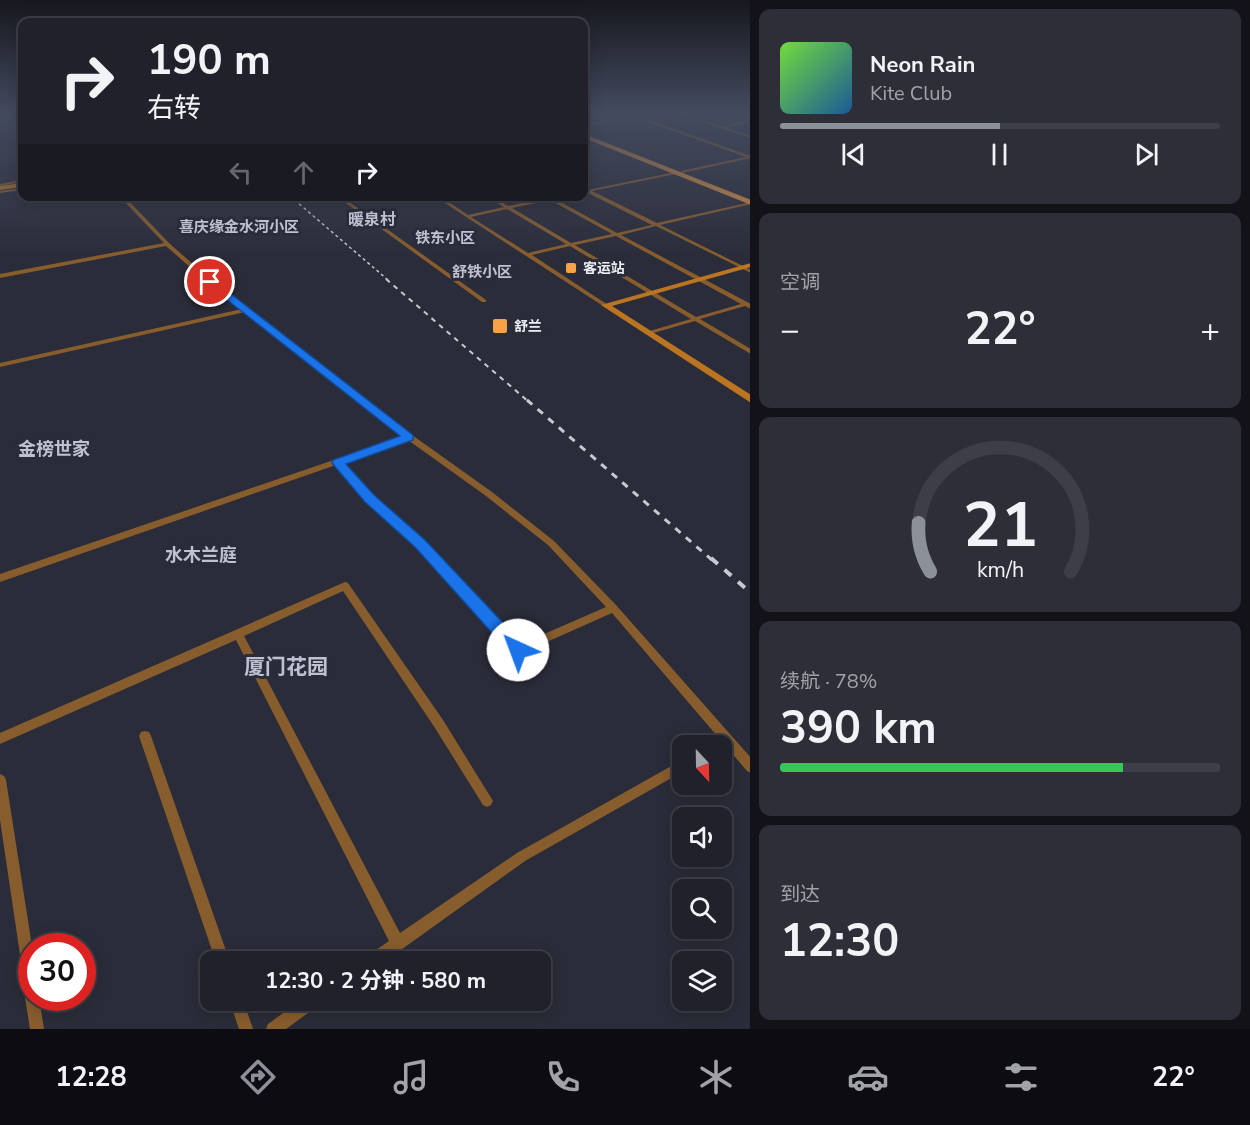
<!DOCTYPE html>
<html lang="zh">
<head>
<meta charset="utf-8">
<style>
  body { margin:0; font-family:"Nunito Sans","Noto Sans SC",sans-serif; background:#2d2e37; color:#f1f3f6; height:100vh; display:flex; flex-direction:column; font-size:22px; white-space:nowrap }
  * { box-sizing:border-box; margin:0 }
  p { font-size:20px; color:#a2a3a9 }
  .icon { flex:none; width:33px; height:33px; fill:none; stroke:currentColor; stroke-width:2; stroke-linecap:round; stroke-linejoin:round }
  .map { position:relative; flex:1; overflow:hidden }
  .drawer { display:flex; flex-direction:column; gap:9px; padding:9px; background:#121218; width:500px }
  .drawer>* { flex:none }
  .guide { position:absolute; left:18px; top:18px; width:570px; height:183px; border-radius:12px; box-shadow:0 3px 15px #0003,0 0 0 2px #3d3e47; background:#20212b; color:#f1f3f6; overflow:hidden }
  .needle { width:39px; rotate:158deg }
  .fabs { position:absolute; left:672px; top:735px; display:grid; gap:12px }
  .fabs a { display:grid; place-items:center; width:60px; height:60px; border-radius:12px; background:#20212b; box-shadow:0 3px 15px #0003,0 0 0 2px #3d3e47; font-size:30px }
  .speed { position:absolute; left:18px; top:933px; display:flex; gap:12px; font-size:30px; font-weight:700; text-align:center }
  .speed>* { display:grid; place-content:center; width:78px; height:78px; border-radius:50%; background:#20212b; box-shadow:0 3px 15px #0003,0 0 0 2px #3d3e47; line-height:1 }
  .speed .limit { border:9px solid #d22; background:#fff; color:#111 }
  .pin { position:absolute; display:grid; place-items:center; width:51px; height:51px; color:#fff; margin:-26px; border:3px solid #fff; border-radius:50%; box-shadow:0 2px 6px #0007 }
  .me { position:absolute; width:66px; margin:-33px; rotate:317deg; stroke-linejoin:round; filter:drop-shadow(0 0 4px #0008) }
  .turn { display:flex; align-items:center; gap:21px; height:126px; padding:0 30px; font-size:27px }
  .turn .icon { width:78px; height:78px; stroke-width:2.5 }
  .turn b { display:block; font-size:42px; line-height:51px }
  .lanes { display:flex; align-items:center; height:57px; padding:0 30px; background:#0003; justify-content:center; gap:30px; direction:ltr }
  .lanes .off { opacity:.35 }
  .big { font-size:45px; font-weight:700; line-height:1.1 }
  .drawer .tile { flex:1; display:flex; flex-direction:column; justify-content:center; gap:9px; min-width:0; padding:0 21px; border-radius:12px; background:#2d2e37 }
  .drawer .dial { align-items:center; gap:0 }
  .dial svg { height:156px; overflow:visible; fill:none; stroke:#3d3e47; stroke-width:7; stroke-linecap:round; text-anchor:middle }
  .dial text { fill:#f1f3f6; stroke:none }
  .song { display:flex; align-items:center; gap:18px }
  .cover { width:72px; height:72px; border-radius:9px; background:linear-gradient(135deg,hsl(100 70% 55%),hsl(210 70% 35%)) }
  .played { height:6px; border-radius:3px; background:linear-gradient(90deg,#8c9099 50%,#3d3e47 50%) }
  .keys { display:flex; justify-content:space-around; direction:ltr }
  .heat { display:flex; justify-content:space-between; align-items:center; font-size:33px; direction:ltr }
  .charge { height:9px; border-radius:4px; background:linear-gradient(90deg,#34c759 78%,#3d3e47 0) }
  .trip { position:absolute; left:200px; top:951px; width:351px; height:60px; border-radius:12px; background:#20212b; box-shadow:0 3px 15px #0003,0 0 0 2px #3d3e47; font-weight:700; line-height:60px; text-align:center }
  .dock { display:flex; height:96px; justify-content:space-around; align-items:center; background:#0d0d11; color:#a2a3a9 }
  .dock .icon { width:42px; height:42px }
  .dock .selected { color:#8c9099 }
  .dock b { font-size:27px; color:#f1f3f6 }
  main { display:flex; flex:1; min-height:0 }
  .map>svg:first-child { display:block }
  .lines { fill:none; stroke-linecap:round; stroke-linejoin:round }
  .street { fill:#885d2e; fill-rule:evenodd }
  .secondary { fill:#bb7520; fill-rule:evenodd }
  .primary { fill:#d68e3f; fill-rule:evenodd }
  .rail-far3 { stroke:#c7c9d2; stroke-width:1.5; stroke-dasharray:3 3; stroke-linecap:butt }
  .rail-far2 { stroke:#c7c9d2; stroke-width:2; stroke-dasharray:5 5; stroke-linecap:butt }
  .rail-far1 { stroke:#c7c9d2; stroke-width:3; stroke-dasharray:7 7; stroke-linecap:butt }
  .rail { stroke:#c7c9d2; stroke-width:4; stroke-dasharray:9 9; stroke-linecap:butt }
  .route { fill:#1a73e8; stroke:#114b97; stroke-width:1.5 }
  .poi-dot { fill:#f5a346; stroke:#2a2c39; stroke-width:2 }
  .labels { text-anchor:middle; dominant-baseline:central; stroke-width:6; stroke-linejoin:round; paint-order:stroke }
  .far-poi-label { font-size:14px; font-weight:bold; fill:#eceef6; stroke:#2a2c39; text-anchor:start }
  .far-neighbourhood-label { font-size:15px; font-weight:bold; fill:#bec1d2; stroke:#2a2c39 }
  .far-quarter-label { font-size:16px; font-weight:bold; fill:#bec1d2; stroke:#2a2c39 }
  .neighbourhood-label { font-size:18px; font-weight:bold; fill:#bec1d2; stroke:#2a2c39 }
  .near-neighbourhood-label { font-size:21px; font-weight:bold; fill:#bec1d2; stroke:#2a2c39 }
</style>
</head>
<body>
<main>
<div class="map">
<svg width="751" height="1029" viewBox="0 0 751 1029">
  <rect width="100%" height="100%" fill="#2a2c39"/>
  <g class="lines">
    <path class="street" d="M624,113H629L751,156V158L682,173L681,171L746,157L634,117L584,126V124L631,116Z
      M675,113H680L723,127L751,119V121L726,128L751,136V138Z
      M675,172L676,174L592,191L657,223L751,202V204L660,225L751,270V273L656,226L621,235L749,303L751,304V309L745,306L700,319L751,349V354L695,321L650,334H646V332L691,319L570,246L532,255L608,305L603,306L434,196H440L468,215L504,207L486,196H492L508,206L547,198L544,196H565L555,199L617,233L652,225L586,192L584,190V188L588,190ZM550,200L612,234L571,243L512,208ZM507,209L566,244L528,253L471,217ZM616,236L741,304L696,317L575,245Z
      M22,180V182L0,186V184Z
      M22,188V190L0,193V191Z
      M119,196H124L169,243L212,281L412,435L492,492L554,541L616,605L751,758V773L747,771L612,613L522,653L518,654L514,653L418,546L366,501L336,465L0,582V574L404,436L245,312L0,367V363L242,309L208,283L166,246L0,278V274L164,243ZM408,440L486,496L548,545L606,607L519,645L424,542L372,497L342,463Z
      M336,196H341L486,300V302H482Z
      M345,582L348,583L443,720L493,801L491,805L487,807L483,805L435,728L343,591L244,636L400,933L517,853L682,760V772L525,861L384,962H364L366,957L389,941L236,640L0,744V733Z
      M145,731L149,732L151,736L230,962H216L139,736L141,732Z
      M0,774L4,776L6,780L32,946V998H39L44,1029H30L25,998L26,995L0,820Z
      M229,1000H243L253,1029H239Z
      M301,1000H321L319,1005L286,1029H266L268,1024Z"/>
    <path class="secondary" d="M22,183V187L0,190V186Z
      M751,263V267L612,306L751,395V403L601,305Z"/>
    <path class="primary" d="M584,134L751,200V205L584,138Z"/>
    <path class="rail-far3" d="M290,196L388,280"/>
    <path class="rail-far2" d="M386,279L529,402"/>
    <path class="rail-far1" d="M527,400L712,560"/>
    <path class="rail" d="M711,558L751,593"/>
  </g>
  <linearGradient id="sky" x2="0" y2="1"><stop stop-color="#17181f"/><stop offset="0.44" stop-color="#444b5f"/><stop offset="1" stop-color="#444b5f" stop-opacity="0"/></linearGradient>
  <rect width="751" height="257" fill="url(#sky)"/>
  <path class="route" d="M207,280H213L413,435V440L346,464L374,495L425,540L524,645L526,650L524,655L518,657L512,655L415,547L365,502L332,463L333,460L400,436L207,284Z"/>
  <g class="poi-dot">
    <rect x="565" y="262" width="12" height="12" rx="3"/>
    <rect x="492" y="318" width="16" height="16" rx="3"/>
  </g>
  <g class="labels">
    <g class="far-poi-label">
      <text x="583" y="268">客运站</text>
      <text x="514" y="326">舒兰</text>
    </g>
    <g class="far-neighbourhood-label">
      <text x="239" y="227">喜庆缘金水河小区</text>
      <text x="445" y="238">铁东小区</text>
      <text x="482" y="272">舒铁小区</text>
    </g>
    <g class="far-quarter-label">
      <text x="372" y="220">暖泉村</text>
    </g>
    <g class="neighbourhood-label">
      <text x="54" y="449">金榜世家</text>
      <text x="201" y="555">水木兰庭</text>
    </g>
    <g class="near-neighbourhood-label">
      <text x="286" y="667">厦门花园</text>
    </g>
  </g>
</svg>
<div class="fabs">
<a><svg class="needle" viewBox="-14 -14 28 28"><path d="M0-13l5 13h-10z" fill="#e53935"/><path d="M0 13l5-13h-10z" fill="#a2a3a9"/></svg></a>
<a><svg class="icon" aria-label="sound" viewBox="0 0 24 24"><path d="M4 9h4l5-4v14l-5-4H4zM17 9q2 3 0 6"/></svg></a>
<a><svg class="icon" aria-label="search" viewBox="0 0 24 24"><circle cx="10" cy="10" r="6"/><path d="M15 15l6 6"/></svg></a>
<a><svg class="icon" aria-label="layers" viewBox="0 0 24 24"><path d="M12 4l9 5-9 5-9-5zM3 14l9 5 9-5"/></svg></a>
</div>
<div class="speed"><div class="limit">30</div></div>
<div class="pin" style="left:210px;top:282px;background:#d93025"><svg class="icon" aria-label="arrive" viewBox="0 0 24 24"><path d="M6 21V4h12l-3 4 3 4H6"/></svg></div>
<svg class="me" style="left:518px;top:650px" viewBox="-20 -20 40 40"><circle r="19" fill="#fff"/><path d="M0-13L10 11 0 6-10 11z" fill="#1a73e8"/></svg>
<div class="trip">12:30 · 2 分钟 · 580 m</div>
<div class="guide">
<div class="turn"><svg class="icon" aria-label="right" viewBox="0 0 24 24"><path d="M7 20v-9h11M14 6l5 5-5 5"/></svg><div><b>190 m</b>右转</div></div>
<div class="lanes"><svg class="icon off" aria-label="left" viewBox="0 0 24 24"><path d="M17 20v-9H6M10 6l-5 5 5 5"/></svg><svg class="icon off" aria-label="ahead" viewBox="0 0 24 24"><path d="M12 20V5M6 11l6-6 6 6"/></svg><svg class="icon" aria-label="right" viewBox="0 0 24 24"><path d="M7 20v-9h11M14 6l5 5-5 5"/></svg></div>
</div>
</div>
<section class="drawer">
<div class="tile">
<div class="song"><i class="cover"></i><div><b>Neon Rain</b><p>Kite Club</p></div></div>
<div class="played"></div>
<div class="keys"><svg class="icon" aria-label="previous" viewBox="0 0 24 24"><path d="M18 5L8 12l10 7zM5 5v14"/></svg><svg class="icon" aria-label="pause" viewBox="0 0 24 24"><path d="M8 5v14M16 5v14"/></svg><svg class="icon" aria-label="next" viewBox="0 0 24 24"><path d="M6 5l10 7-10 7zM19 5v14"/></svg></div>
</div>
<div class="tile"><p>空调</p>
<div class="heat"><a>−</a><b class="big">22°</b><a>+</a></div>
</div>
<div class="tile dial"><svg viewBox="0 0 100 80">
<path d="M14 69A42 42 0 1 1 86 69"/>
<path d="M14 69A42 42 0 0 1 8 44" stroke="#8c9099"/>
<text x="50" y="56" font-size="32" font-weight="700">21</text>
<text x="50" y="72" font-size="11">km/h</text>
</svg></div>
<div class="tile"><p>续航 · 78%</p><b class="big">390 km</b><div class="charge"></div></div>
<div class="tile"><p>到达</p><b class="big">12:30</b></div>
</section>
</main>
<nav class="dock">
<b>12:28</b>
<svg class="icon selected" aria-label="directions" viewBox="0 0 24 24"><path d="M12 3l9 9-9 9-9-9zM9 14v-3h6M13 9l2 2-2 2"/></svg>
<svg class="icon" aria-label="music" viewBox="0 0 24 24"><path d="M9 18V5l10-2v13"/><circle cx="6" cy="18" r="3"/><circle cx="16" cy="16" r="3"/></svg>
<svg class="icon" aria-label="phone" viewBox="0 0 24 24"><path d="M5 4h4l2 5-3 2q2 4 5 5l2-3 5 2v4C11 20 4 13 5 4z"/></svg>
<svg class="icon" aria-label="climate" viewBox="0 0 24 24"><path d="M12 3v18M4 7l16 10M4 17L20 7"/></svg>
<svg class="icon" aria-label="car" viewBox="0 0 24 24"><path d="M5 17H2v-5l4-1 3-4h7l3 4 3 1v5h-3M9 17h6M6 11h13"/><circle cx="7" cy="17" r="2"/><circle cx="17" cy="17" r="2"/></svg>
<svg class="icon" aria-label="filters" viewBox="0 0 24 24"><path d="M4 7h16M4 17h16"/><circle cx="9" cy="7" r="2"/><circle cx="15" cy="17" r="2"/></svg>
<b>22°</b>
</nav>
</body>
</html>
